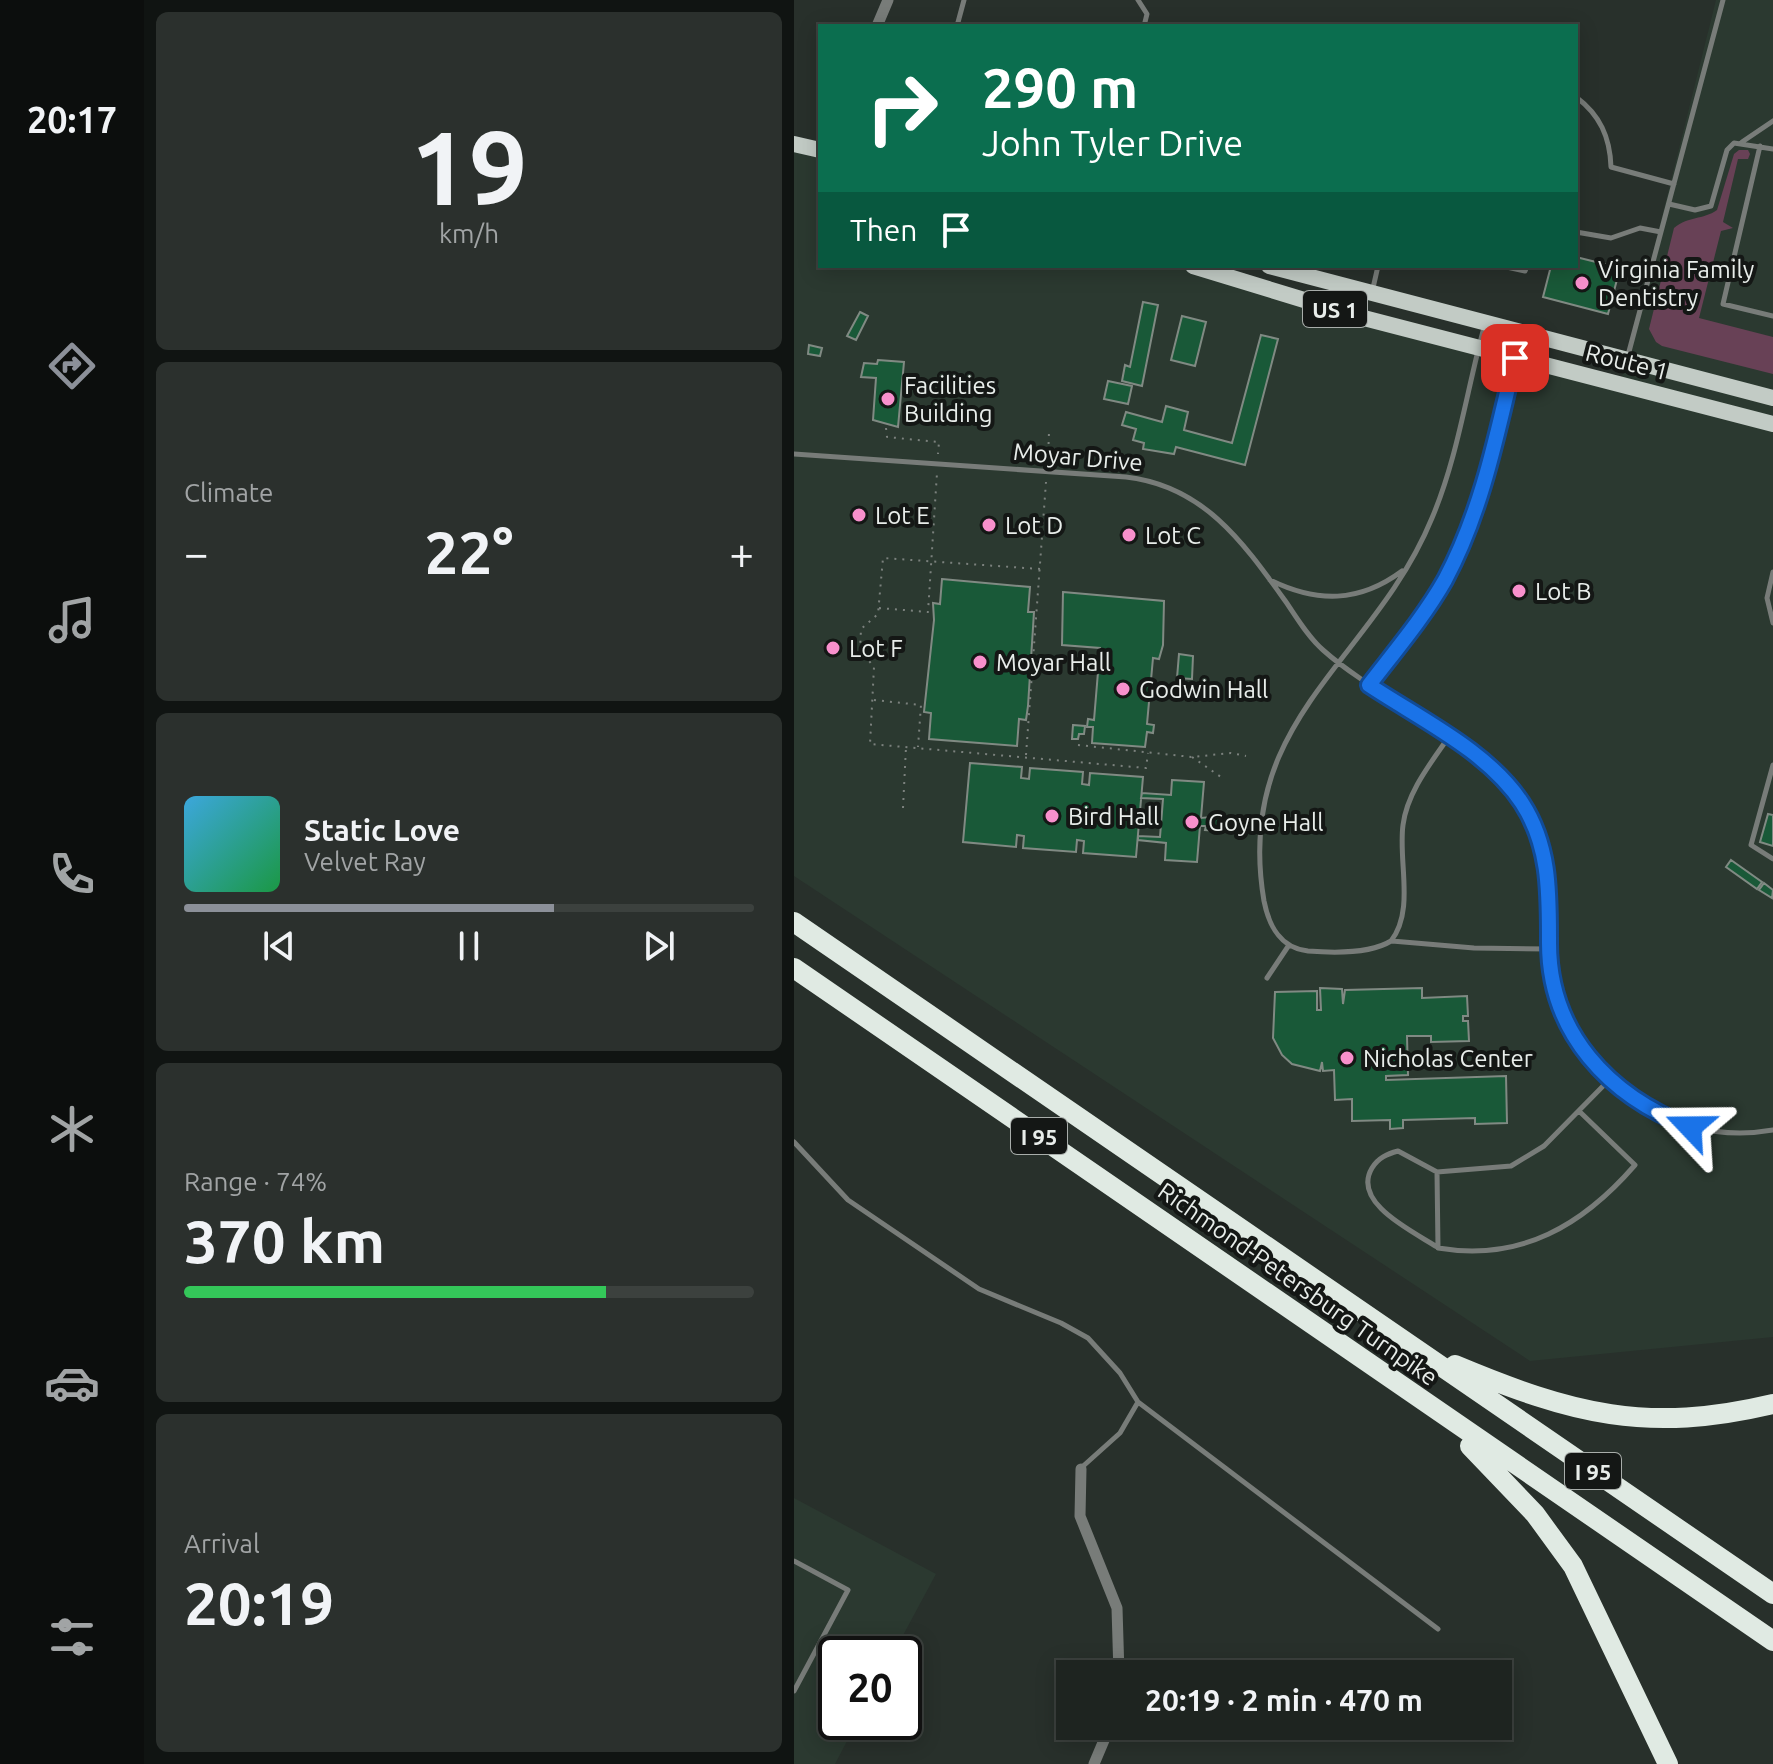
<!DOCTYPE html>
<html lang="en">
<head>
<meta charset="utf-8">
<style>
  body { margin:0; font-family:Ubuntu,sans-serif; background:#2b302d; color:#f1f3f6; height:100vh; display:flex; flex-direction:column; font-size:30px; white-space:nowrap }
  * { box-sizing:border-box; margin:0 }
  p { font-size:26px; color:#a1a4a5 }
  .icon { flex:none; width:44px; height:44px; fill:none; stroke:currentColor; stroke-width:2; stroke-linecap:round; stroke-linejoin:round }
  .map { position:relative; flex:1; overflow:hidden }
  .details { display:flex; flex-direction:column; gap:12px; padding:12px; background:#101412; width:650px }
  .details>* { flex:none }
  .banner { position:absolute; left:24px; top:24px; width:760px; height:244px; border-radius:0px; box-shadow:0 4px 20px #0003,0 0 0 2px #3c413e; background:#0b6e4f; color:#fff; overflow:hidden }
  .speed { position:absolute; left:24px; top:1636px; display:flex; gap:16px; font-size:40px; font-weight:700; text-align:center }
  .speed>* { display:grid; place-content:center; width:104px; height:104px; border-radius:50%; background:#1e2420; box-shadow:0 4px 20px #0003,0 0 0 2px #3c413e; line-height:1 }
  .speed .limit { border:4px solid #111; border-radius:12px; background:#fff; color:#111 }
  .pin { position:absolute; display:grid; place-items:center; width:68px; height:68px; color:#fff; margin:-34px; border-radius:16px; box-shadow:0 4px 12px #0006 }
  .me { position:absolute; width:88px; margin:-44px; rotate:293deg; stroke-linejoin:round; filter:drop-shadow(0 0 6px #0008) }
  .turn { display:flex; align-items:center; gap:28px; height:168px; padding:0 32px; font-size:36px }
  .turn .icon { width:104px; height:104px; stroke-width:2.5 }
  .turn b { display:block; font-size:56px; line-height:68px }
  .then { display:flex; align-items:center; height:76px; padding:0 32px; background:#0003; gap:16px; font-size:30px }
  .big { font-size:60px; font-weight:700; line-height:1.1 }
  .details .widget { flex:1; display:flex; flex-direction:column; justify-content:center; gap:12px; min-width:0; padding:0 28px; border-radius:12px; background:#2b302d }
  .details .dial { align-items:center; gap:0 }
  .dial b { font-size:104px; line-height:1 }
  .song { display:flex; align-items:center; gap:24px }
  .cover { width:96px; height:96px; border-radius:12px; background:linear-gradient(135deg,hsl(200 70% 55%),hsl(140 70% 35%)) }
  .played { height:8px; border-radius:4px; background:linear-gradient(90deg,#8c9099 65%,#3c413e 65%) }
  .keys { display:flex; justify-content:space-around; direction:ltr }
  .heat { display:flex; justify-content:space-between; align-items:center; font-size:44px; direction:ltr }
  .charge { height:12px; border-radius:6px; background:linear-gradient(90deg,#34c759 74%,#3c413e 0) }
  .trip { position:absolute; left:262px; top:1660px; width:456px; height:80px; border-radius:0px; background:#1e2420; box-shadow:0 4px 20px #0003,0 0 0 2px #3c413e; font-weight:700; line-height:80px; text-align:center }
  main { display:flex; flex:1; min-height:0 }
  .tabs { display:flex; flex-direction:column; width:144px; justify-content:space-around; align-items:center; background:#0c0e0d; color:#a1a4a5 }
  .tabs .icon { width:56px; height:56px }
  .tabs .current { color:#8c9099 }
  .tabs b { font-size:36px; color:#f1f3f6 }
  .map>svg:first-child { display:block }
  .built { fill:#2b3930 }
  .green { fill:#684156 }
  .building { fill:#195938; stroke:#808a83; stroke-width:2 }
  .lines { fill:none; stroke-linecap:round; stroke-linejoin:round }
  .path { stroke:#7b817d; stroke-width:2; stroke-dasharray:2 6; stroke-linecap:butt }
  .service { stroke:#787c79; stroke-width:5 }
  .minor { stroke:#787c79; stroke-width:11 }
  .primary { stroke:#c2cbc5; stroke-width:16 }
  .motorway { stroke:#e0eae3; stroke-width:20 }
  .route-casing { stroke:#114b97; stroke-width:20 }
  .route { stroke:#1a73e8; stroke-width:14 }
  .poi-dot { fill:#f890cc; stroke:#141715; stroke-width:3 }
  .labels { text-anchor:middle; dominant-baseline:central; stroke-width:8; stroke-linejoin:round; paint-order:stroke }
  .shield { fill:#141715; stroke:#a8adaa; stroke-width:2 }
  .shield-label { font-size:22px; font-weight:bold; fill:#e8edea }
  .poi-label { font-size:24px; fill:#e8edea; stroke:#141715; text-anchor:start }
  .street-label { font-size:24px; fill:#e8edea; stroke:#141715 }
</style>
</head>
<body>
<main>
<nav class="tabs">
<b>20:17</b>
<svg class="icon current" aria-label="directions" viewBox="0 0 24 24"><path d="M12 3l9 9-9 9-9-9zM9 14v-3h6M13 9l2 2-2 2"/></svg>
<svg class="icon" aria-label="music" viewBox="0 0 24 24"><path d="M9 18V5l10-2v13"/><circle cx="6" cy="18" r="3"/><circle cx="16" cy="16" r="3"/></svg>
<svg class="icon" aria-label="phone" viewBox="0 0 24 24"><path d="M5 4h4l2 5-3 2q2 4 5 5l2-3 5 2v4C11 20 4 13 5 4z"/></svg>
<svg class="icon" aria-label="climate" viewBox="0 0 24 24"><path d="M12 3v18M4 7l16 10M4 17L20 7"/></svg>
<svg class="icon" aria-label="car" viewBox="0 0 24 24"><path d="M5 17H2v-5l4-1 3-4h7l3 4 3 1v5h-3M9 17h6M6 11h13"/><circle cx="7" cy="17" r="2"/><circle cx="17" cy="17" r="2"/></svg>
<svg class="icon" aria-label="filters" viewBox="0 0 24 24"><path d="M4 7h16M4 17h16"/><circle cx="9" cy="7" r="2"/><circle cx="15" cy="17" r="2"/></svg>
</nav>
<section class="details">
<div class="widget dial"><b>19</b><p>km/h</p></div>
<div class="widget"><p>Climate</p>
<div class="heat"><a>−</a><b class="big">22°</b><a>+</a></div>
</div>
<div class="widget">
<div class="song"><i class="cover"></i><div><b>Static Love</b><p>Velvet Ray</p></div></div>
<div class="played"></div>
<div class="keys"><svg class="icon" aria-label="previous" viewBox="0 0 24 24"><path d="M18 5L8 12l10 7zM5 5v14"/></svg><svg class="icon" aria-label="pause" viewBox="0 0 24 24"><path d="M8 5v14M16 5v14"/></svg><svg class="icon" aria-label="next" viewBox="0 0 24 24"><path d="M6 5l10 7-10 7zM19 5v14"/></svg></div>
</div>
<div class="widget"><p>Range · 74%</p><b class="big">370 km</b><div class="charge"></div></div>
<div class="widget"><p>Arrival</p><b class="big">20:19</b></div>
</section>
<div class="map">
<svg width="979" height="1764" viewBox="0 0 979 1764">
  <rect width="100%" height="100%" fill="#28302b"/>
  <path class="built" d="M922,0H979V1337L736,1361L0,876V148L26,156V266H412L826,385Z
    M0,1498L142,1574L99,1654H42V1722H63L41,1764H0Z"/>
  <path class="green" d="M945,150H954L956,154L954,159H944L929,222L939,228L927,231L905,318L979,337V374L868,346L862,342L855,329L880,228C894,216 909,220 923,210L940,154Z"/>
  <path class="building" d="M782,257L826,268L814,314L749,297L757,266H782Z
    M349,302L364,305L348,386L328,381L331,365L336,367Z
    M66,312L74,316L62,340L53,336Z
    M388,316L412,322L401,366L377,360Z
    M467,335L484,339L451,465L382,447L380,454L349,449L350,443L339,440L342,429L328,425L332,412L368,422L372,406L394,412L390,430L438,443Z
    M15,345L28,348L26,356L14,354Z
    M84,360L110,362L104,427L79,420L82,378L67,377L70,363L83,364Z
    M314,381L338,386L334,404L310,399Z
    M148,579L236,587L234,612H240L234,706L232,720L225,719L223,746L135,739L137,713L130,712L140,620L139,603L146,604Z
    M269,592L370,601L369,645L365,659L359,658L353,724L360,725L359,733L353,732L351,747L298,743L299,727H293L294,719L300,720L306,648L268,645Z
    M385,654L399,656L398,679L383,678Z
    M279,725L291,726L290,734H285L284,739H278Z
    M176,763L228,767L227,778L235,779L236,768L289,772L288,784L295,785L296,773L349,777L342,857L289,853L290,841L283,840L282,852L229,848L230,836L223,835L222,847L169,842Z
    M378,780L410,782L407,818L428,816L427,831L411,830L412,826H406L403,862L371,860L372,843L344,840V836L366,837L369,799L347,798L348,793L377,795Z
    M974,814L979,815V846L966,842Z
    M937,860L968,882L963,889L932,867Z
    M970,883L979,890L978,898L965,890Z
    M526,988L548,989L549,1004L551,990L628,988V998L673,996L674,1016H669V1021H674L675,1041L637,1042V1036H613L614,1075L592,1076V1080L712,1076L713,1123L681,1124V1118L609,1120V1128L596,1129V1120L558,1121V1099L541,1100L540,1070L529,1071L528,1062L526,1071L498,1064L488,1055L479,1038L481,992L523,991V1010H527Z"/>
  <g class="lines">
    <path class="path" d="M92,428L93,437L145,442L144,454
      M254,460L255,432
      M246,569L89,558L84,614L67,629L66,650L80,667L76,744L352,768L354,753
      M85,608L134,612L143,473
      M80,700L127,705L124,747
      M284,745L398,757L437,753L452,756
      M232,755L252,482
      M398,757L427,777
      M109,808L112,747"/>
    <path class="service" d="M344,0L353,14L350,26
      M163,26L170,0
      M782,97C806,115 816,137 817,167L880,184
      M948,142L979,121
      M966,146L929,304L979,316
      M875,204L901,210L917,206L933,150L940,143L979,149
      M782,232L817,238L846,228L867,232
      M708,266L731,271L733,266
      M579,288L584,266
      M833,359L929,0
      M0,454L332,477C410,486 449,542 492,602C503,618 514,637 529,650C586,701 688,740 728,804C756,848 755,894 755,943C755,1012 792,1072 851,1107C890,1129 934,1138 979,1130
      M979,572L973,598L979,623
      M476,580C523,603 565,603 608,571
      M575,685C610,639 648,595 670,541C697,475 708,403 728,335
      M654,738C636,764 613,793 609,825C604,862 621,910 597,941C576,954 539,953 514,951C486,948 475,926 470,901C439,719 579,662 638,518C664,457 673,388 691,324
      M979,765L957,845L979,859
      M598,941L680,948L755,949
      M473,978L495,945
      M785,1111L841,1165C789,1225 727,1262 644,1248L643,1172L717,1166L750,1146L815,1080
      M0,1142L54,1200L185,1289L267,1323L294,1338L326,1373L344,1402L326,1433L287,1468
      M643,1172L604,1151C593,1154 584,1158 578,1168C557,1203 620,1232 643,1247
      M344,1402L644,1629
      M0,1561L54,1590L0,1691"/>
    <path class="minor" d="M83,26L94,0
      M287,1469L286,1516L323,1608L325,1674
      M300,1764L316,1726"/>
    <path class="primary" d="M0,144L26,150
      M399,266L566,317L979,424
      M475,266L979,398"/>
    <path class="motorway" d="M0,922L979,1594
      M0,968L979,1641
      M661,1365C778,1414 853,1434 979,1404
      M676,1446L741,1514L779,1566L874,1764"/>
  </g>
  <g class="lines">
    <defs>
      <path id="route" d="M721,358C703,434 688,511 651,580C630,617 601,651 575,685C626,719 694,751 728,803C756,846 755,893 755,943C755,1033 815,1096 896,1127"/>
    </defs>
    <use href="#route" class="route-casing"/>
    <use href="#route" class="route"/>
  </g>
  <g class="poi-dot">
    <circle cx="788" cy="283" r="8"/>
    <circle cx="94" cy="399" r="8"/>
    <circle cx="65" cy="515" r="8"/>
    <circle cx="195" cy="525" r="8"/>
    <circle cx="335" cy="535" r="8"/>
    <circle cx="725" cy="591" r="8"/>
    <circle cx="39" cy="648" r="8"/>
    <circle cx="186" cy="662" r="8"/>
    <circle cx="329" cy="689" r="8"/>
    <circle cx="258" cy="816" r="8"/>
    <circle cx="398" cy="822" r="8"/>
    <circle cx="553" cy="1058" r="8"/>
  </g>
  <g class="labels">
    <g class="shield">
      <rect x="509" y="291" width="64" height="36" rx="6"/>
      <rect x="217" y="1118" width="56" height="36" rx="6"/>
      <rect x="771" y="1453" width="56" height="36" rx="6"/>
    </g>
    <g class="shield-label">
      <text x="541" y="309">US 1</text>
      <text x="245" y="1136">I 95</text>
      <text x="799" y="1471">I 95</text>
    </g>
    <g class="poi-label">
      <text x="804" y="269">Virginia Family<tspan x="804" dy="28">Dentistry</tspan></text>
      <text x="110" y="385">Facilities<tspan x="110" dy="28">Building</tspan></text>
      <text x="81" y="515">Lot E</text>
      <text x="211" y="525">Lot D</text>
      <text x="351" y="535">Lot C</text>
      <text x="741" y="591">Lot B</text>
      <text x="55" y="648">Lot F</text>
      <text x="202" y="662">Moyar Hall</text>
      <text x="345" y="689">Godwin Hall</text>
      <text x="274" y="816">Bird Hall</text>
      <text x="414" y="822">Goyne Hall</text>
      <text x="569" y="1058">Nicholas Center</text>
    </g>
    <g class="street-label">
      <text transform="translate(833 362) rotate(14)">Route 1</text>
      <text transform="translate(284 457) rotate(5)">Moyar Drive</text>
      <text transform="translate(504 1284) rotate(35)">Richmond-Petersburg Turnpike</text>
    </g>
  </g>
</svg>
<div class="speed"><div class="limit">20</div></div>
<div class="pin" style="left:721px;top:358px;background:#d93025"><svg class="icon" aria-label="arrive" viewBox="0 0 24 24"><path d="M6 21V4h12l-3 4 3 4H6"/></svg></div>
<svg class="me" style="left:896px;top:1127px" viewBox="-20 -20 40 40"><path d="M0-17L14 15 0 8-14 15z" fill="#1a73e8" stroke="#fff" stroke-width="4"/></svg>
<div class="trip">20:19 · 2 min · 470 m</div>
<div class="banner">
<div class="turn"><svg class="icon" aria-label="right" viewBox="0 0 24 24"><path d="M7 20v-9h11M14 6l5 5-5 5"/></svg><div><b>290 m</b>John Tyler Drive</div></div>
<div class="then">Then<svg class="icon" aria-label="arrive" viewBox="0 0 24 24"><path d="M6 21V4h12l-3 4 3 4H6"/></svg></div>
</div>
</div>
</main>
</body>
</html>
